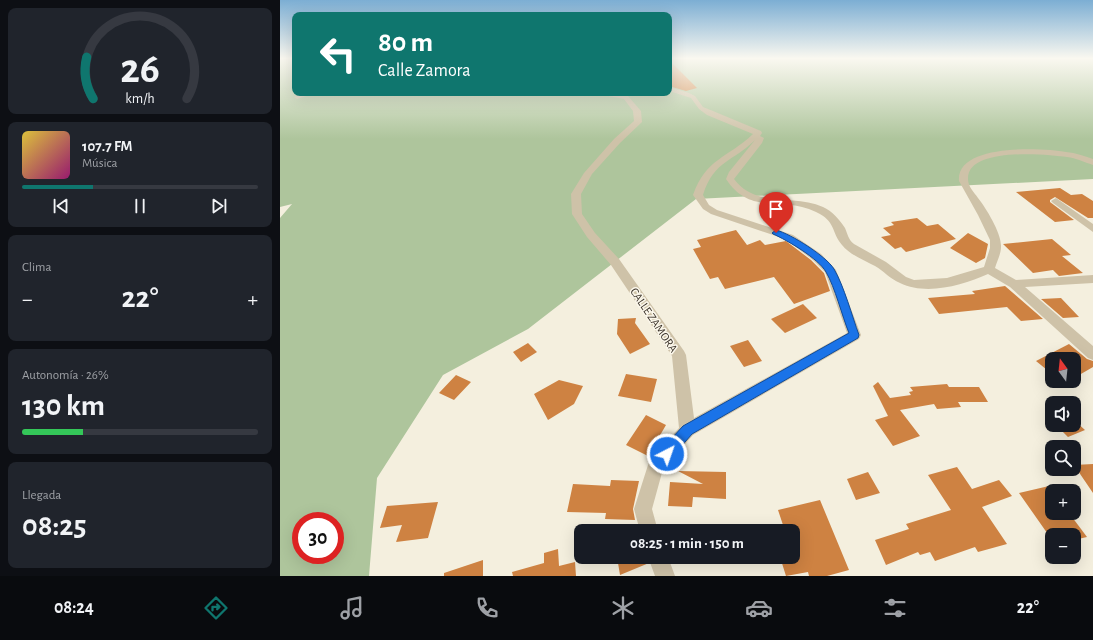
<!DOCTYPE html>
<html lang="es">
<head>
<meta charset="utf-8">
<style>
  body { margin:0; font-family:"Alegreya Sans",sans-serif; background:#20242c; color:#f1f3f6; height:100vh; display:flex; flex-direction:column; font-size:15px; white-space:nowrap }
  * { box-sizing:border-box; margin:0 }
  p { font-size:13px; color:#9ea1a6 }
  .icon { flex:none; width:22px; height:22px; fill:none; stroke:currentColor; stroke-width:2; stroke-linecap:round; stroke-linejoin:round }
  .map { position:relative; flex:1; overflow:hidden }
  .sheet { display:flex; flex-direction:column; gap:8px; padding:8px; background:#0d0f14; width:280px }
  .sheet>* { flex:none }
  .top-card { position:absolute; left:12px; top:12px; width:380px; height:84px; border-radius:8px; box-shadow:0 4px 16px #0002; background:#0f766e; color:#fff; overflow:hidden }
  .needle { width:26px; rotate:345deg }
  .fabs { position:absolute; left:765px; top:352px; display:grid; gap:8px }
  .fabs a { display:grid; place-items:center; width:36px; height:36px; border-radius:8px; background:#171b24; box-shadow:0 4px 16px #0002; font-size:20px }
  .speed { position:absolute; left:12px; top:512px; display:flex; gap:8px; font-size:20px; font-weight:700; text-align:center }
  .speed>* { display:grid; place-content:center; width:52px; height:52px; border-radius:50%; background:#171b24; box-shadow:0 4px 16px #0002; line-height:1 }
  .speed .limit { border:6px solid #d22; background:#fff; color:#111 }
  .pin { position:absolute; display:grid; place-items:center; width:34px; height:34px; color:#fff; margin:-41px -17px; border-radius:50% 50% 50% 0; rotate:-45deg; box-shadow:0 0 4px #0007 }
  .pin .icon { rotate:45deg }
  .me { position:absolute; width:44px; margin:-22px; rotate:41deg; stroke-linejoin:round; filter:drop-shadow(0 0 3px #0008) }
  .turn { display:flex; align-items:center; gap:14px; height:84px; padding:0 20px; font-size:18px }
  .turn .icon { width:52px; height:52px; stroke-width:2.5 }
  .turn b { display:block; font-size:28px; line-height:34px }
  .big { font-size:30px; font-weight:600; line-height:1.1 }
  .sheet .tile { flex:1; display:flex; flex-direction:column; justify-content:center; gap:6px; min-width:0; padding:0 14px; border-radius:8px; background:#20242c }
  .sheet .dial { align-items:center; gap:0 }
  .dial svg { height:104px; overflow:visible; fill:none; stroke:#363941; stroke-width:7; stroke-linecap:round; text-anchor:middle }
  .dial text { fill:#f1f3f6; stroke:none }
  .song { display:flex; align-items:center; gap:12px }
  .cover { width:48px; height:48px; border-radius:6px; background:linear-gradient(135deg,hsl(50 70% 55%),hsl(320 70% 35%)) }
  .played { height:4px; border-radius:2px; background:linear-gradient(90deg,#0f766e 30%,#363941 30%) }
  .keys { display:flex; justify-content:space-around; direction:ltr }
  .heat { display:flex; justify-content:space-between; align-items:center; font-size:22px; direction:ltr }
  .charge { height:6px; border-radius:3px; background:linear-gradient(90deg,#34c759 26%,#363941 0) }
  .trip { position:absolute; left:294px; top:524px; width:226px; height:40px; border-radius:8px; background:#171b24; box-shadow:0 4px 16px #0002; font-weight:600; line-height:40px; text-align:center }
  .tab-bar { display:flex; height:64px; justify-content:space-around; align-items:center; background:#090b0e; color:#9ea1a6 }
  .tab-bar .icon { width:28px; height:28px }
  .tab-bar .on { color:#0f766e }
  .tab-bar b { font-size:18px; color:#f1f3f6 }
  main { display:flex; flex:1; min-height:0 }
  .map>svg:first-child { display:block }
  .green { fill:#aec59c; fill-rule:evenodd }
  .building { fill:#ce8242 }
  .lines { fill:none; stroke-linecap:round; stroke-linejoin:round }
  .street { fill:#cec2a8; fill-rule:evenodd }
  .route { fill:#1a73e8; stroke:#114b97 }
  .labels { text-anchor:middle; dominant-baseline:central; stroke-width:3; stroke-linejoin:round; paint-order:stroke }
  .street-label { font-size:12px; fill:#3a3229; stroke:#fbf7eb }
</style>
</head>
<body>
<main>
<section class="sheet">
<div class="tile dial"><svg viewBox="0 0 100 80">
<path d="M14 69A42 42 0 1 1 86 69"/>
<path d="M14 69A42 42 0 0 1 9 37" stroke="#0f766e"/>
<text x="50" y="56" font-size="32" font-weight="700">26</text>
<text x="50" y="72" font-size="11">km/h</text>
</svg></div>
<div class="tile">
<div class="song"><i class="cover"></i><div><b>107.7 FM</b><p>Música</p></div></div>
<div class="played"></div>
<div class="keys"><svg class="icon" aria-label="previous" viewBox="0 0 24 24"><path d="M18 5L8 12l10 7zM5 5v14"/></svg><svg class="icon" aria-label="pause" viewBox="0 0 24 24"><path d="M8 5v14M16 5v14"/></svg><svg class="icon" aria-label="next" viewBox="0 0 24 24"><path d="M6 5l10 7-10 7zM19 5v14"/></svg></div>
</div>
<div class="tile"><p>Clima</p>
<div class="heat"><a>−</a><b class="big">22°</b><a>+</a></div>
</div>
<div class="tile"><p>Autonomía · 26%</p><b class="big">130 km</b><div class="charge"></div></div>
<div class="tile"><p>Llegada</p><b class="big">08:25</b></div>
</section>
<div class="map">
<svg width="813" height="576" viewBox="0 0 813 576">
  <rect width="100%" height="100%" fill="#f4efde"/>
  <path class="green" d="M0,59H15V93H389V59H813V179L416,199L248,329L163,375L97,478L89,576H0V218L12,204L0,207ZM21,521H55V555H21Z"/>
  <path class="building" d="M389,60L417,88L406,91L389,86Z
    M780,188L791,195L802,194L813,201V218H808L775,197L770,200V202L794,220L775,222L736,192Z
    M637,218L647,226L658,224L676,239L626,252L621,247L615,249L601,237L611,235L603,228L614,225L611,222Z
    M456,230L467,245L480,240L485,245L506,241L531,260L544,273L550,291L514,304L494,277L445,289L438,277L430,279L413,249L421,247L417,240Z
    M688,233L708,244L705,258L696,263L670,248Z
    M772,239L791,255L782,256L803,273L779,276L773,270L753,273L723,244Z
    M725,286L763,319L741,321L727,307L659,314L648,298L695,294L692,291Z
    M781,298L799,317L783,318L761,299Z
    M523,304L537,318L505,333L491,319Z
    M356,318L355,323L370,344L350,354L337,334L338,319Z
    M468,340L482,361L464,367L450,346Z
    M248,343L257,352L241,362L233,352Z
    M789,344L807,359L813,361V367L794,378V359H772V374L756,361Z
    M346,374L377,379L371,402L338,396Z
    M176,375L191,382L174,400L159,393Z
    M279,380L303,386L294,404L268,420L254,394Z
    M598,382L610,398L631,395L629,392L633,391L630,387L667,384L669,387H699L708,402H678L681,407L657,409L654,404L620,410L640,436L613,446L595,420L608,416L593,386Z
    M366,415L386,425L368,456L346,445Z
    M794,420L805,430L788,437L776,425H794Z
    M813,464V493L794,465Z
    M677,467L692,489L719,480L732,496L702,507L727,544L698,552L695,547L655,561L650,552L640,555L638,552L606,565L595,540L629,529L626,524L671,510L648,475Z
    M398,471L446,472V499L413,497L412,507L388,506L390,482L423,484Z
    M588,472L600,493L576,500L567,479Z
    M331,480L359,481L353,509L355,520L325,519L326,513L287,512L293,484L330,486Z
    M769,486L773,491L772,513H789L807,537L794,540V535H772V540L739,493Z
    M540,500L569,570L547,576H529L528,572L506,576L500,557H515L513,529L505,531L498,510Z
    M158,502L148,538L116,542L122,525L100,528L107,506Z
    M278,549L279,566L295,562L296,576H233L232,572L264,563V553Z
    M337,557H367L369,563L340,575Z
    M203,560V576H164V573Z"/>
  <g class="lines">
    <path class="street" d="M389,87L409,93L415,96L423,107L433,111L481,131L482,133L480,136L484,138L482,143L454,179C475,208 514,194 543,207C552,211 560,220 565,228C568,235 568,239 574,244L606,262L626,277L634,280L667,278L704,267L710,248V240L698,215L679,181C676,143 763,148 786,152C796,153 804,156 813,159V165C804,162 796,158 787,157C766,154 687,147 688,179C688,187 694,192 698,198C706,208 722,234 721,247C721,254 717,261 715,268L736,280L813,275V283L745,287L813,346V360L808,358L730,287L708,274C683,285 647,296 620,283C610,279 604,271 595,266C584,260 570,255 562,245C551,232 556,221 536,212C503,195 471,217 446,179L449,172L475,140C453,162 434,160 423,195L429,205L437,210L513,235L541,254L556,270L581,335L579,339L413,435L383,469L372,509L378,531H360L354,509L368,465L370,459L399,428L392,356L331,265L307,237L292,214L291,194L304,173L334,139L354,121L353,111L344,99L313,93L348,96L361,111L362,122L340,143L312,174L301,194L302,214L315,233L339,259L404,351L406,355L414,418L567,333L545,272L533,260L505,239L431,214L423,209L413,195C426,158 448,158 473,134L427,115L419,109L411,98L389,91Z
      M24,93H35L17,99L14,97Z
      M776,198L813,224V232L773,203L771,201Z
      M368,557H388L395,576H375Z"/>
  </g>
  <linearGradient id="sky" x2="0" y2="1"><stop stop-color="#7caed3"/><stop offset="0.42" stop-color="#faf8f0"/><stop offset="1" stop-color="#faf8f0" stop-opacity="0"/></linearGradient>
  <rect width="813" height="139" fill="url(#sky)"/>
  <path class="route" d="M496,230C511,234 546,256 554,269C564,286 572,316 579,335L578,338L412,434L391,458L387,460L382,458L380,454L382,449L403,426L569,333C562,316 555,287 546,272C539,259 507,240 493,234L492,233Z"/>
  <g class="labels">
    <g class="street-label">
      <text transform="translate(374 320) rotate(56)">CALLE ZAMORA</text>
    </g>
  </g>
</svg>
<div class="fabs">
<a><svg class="needle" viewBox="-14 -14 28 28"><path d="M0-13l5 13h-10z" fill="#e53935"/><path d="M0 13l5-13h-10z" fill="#9ea1a6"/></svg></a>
<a><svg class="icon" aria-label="sound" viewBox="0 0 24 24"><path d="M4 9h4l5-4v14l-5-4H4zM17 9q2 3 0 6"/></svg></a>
<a><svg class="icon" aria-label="search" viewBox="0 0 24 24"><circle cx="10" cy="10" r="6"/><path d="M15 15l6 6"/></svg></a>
<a>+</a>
<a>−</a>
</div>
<div class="speed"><div class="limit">30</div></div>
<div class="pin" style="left:496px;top:233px;background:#d93025"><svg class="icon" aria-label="arrive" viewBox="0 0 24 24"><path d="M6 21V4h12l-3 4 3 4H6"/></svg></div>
<svg class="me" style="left:387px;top:454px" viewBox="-20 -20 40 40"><circle r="17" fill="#1a73e8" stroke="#fff" stroke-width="3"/><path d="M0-11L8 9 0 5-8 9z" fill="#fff"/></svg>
<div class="trip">08:25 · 1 min · 150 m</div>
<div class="top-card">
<div class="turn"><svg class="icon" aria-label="left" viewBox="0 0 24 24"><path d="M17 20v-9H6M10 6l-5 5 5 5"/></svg><div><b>80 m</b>Calle Zamora</div></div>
</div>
</div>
</main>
<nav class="tab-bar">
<b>08:24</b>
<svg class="icon on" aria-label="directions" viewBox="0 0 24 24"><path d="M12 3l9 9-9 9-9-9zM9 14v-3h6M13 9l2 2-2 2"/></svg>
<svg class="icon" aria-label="music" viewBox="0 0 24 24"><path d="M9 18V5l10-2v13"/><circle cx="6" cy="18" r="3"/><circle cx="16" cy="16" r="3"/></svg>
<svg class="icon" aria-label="phone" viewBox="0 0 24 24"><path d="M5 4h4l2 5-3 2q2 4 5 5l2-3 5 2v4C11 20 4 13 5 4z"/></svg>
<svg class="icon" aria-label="climate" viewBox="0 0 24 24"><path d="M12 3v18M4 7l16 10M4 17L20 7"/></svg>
<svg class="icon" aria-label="car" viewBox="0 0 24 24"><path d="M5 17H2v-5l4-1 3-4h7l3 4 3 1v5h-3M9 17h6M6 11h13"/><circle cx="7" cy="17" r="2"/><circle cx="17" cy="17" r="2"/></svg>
<svg class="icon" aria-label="filters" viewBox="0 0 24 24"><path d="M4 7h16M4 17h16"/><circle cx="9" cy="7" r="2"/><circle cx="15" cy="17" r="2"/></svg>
<b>22°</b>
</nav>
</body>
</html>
